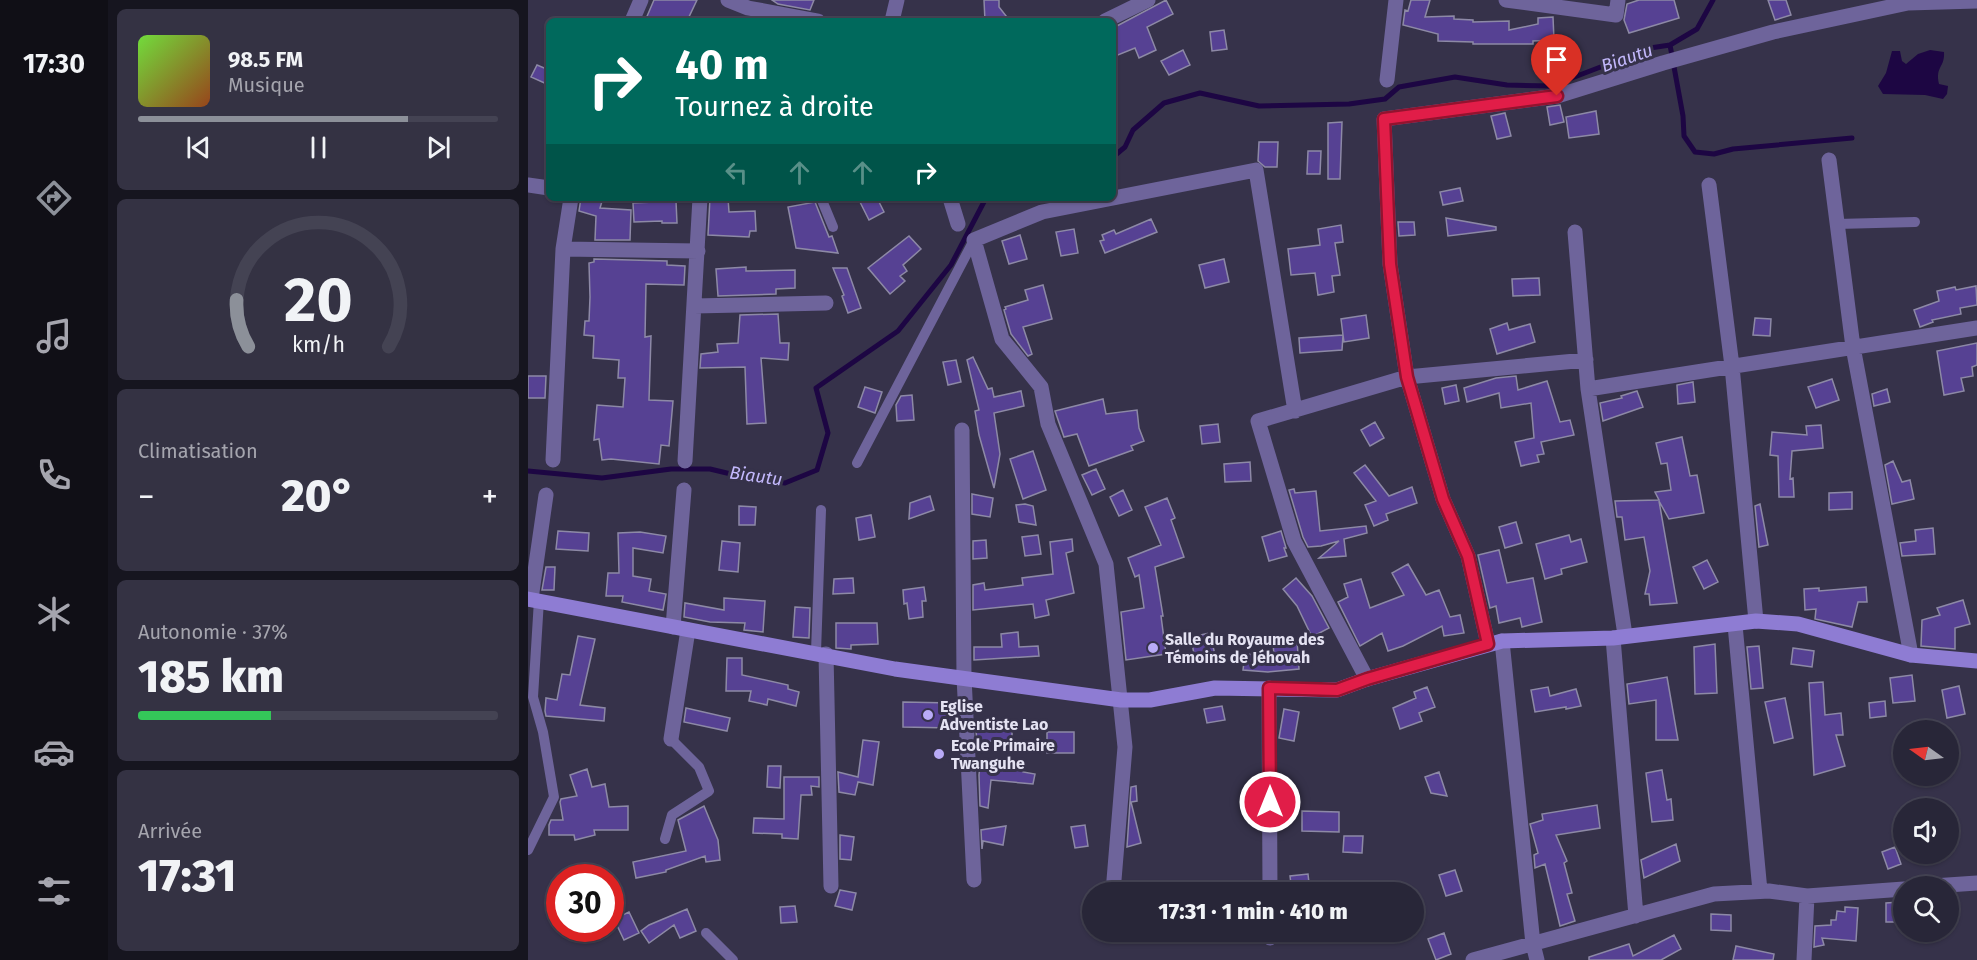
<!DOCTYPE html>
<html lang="fr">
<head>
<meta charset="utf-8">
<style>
  body { margin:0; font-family:"Fira Sans",sans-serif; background:#343243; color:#f1f3f6; height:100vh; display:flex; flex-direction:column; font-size:22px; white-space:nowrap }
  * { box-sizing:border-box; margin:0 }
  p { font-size:20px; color:#a5a5ae }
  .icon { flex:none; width:33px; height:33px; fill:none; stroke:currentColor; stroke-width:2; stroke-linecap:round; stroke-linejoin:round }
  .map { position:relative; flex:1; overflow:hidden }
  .details { display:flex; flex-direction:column; gap:9px; padding:9px; background:#16151f; width:420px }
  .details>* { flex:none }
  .top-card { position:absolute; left:18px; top:18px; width:570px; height:183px; border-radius:9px; box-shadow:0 2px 4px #0004,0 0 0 2px #444353; background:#00695c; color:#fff; overflow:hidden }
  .needle { width:39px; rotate:284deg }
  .tools { position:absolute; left:1365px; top:720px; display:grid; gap:12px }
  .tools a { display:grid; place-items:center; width:66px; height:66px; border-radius:50%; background:#282638; box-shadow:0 2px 4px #0004,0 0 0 2px #444353; font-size:30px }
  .speed { position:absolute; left:18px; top:864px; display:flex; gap:12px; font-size:30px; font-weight:700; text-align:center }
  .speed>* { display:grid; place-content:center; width:78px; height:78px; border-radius:50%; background:#282638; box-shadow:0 2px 4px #0004,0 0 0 2px #444353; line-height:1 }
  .speed .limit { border:9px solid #d22; background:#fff; color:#111 }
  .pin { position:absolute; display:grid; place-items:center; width:51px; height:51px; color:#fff; margin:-62px -26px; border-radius:50% 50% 50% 0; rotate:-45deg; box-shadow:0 0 6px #0007 }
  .pin .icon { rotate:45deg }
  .me { position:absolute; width:66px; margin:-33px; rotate:0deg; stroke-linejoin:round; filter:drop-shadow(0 0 4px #0008) }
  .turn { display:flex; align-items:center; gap:21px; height:126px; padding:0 30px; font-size:27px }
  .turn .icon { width:78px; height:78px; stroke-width:2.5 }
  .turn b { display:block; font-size:42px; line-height:51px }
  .lanes { display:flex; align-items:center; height:57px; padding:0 30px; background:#0003; justify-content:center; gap:30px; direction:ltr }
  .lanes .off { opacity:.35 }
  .big { font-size:45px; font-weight:800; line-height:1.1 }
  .details .tile { flex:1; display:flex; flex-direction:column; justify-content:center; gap:9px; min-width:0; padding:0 21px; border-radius:9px; background:#343243 }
  .details .dial { align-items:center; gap:0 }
  .dial svg { height:156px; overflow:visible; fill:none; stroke:#444353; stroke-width:7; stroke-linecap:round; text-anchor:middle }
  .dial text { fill:#f1f3f6; stroke:none }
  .song { display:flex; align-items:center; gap:18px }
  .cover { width:72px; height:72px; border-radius:9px; background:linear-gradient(135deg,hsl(100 70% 55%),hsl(20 70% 35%)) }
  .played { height:6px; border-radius:3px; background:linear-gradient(90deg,#8c9099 75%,#444353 75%) }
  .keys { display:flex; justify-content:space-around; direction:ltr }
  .heat { display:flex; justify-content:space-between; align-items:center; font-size:33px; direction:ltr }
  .charge { height:9px; border-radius:4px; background:linear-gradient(90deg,#34c759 37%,#444353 0) }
  .trip { position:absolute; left:554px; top:882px; width:342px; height:60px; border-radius:30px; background:#282638; box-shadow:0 2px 4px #0004,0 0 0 2px #444353; font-weight:800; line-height:60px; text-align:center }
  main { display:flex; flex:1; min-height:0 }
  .menu { display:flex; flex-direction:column; width:108px; justify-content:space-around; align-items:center; background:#100f16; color:#a5a5ae }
  .menu .icon { width:42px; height:42px }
  .menu .active { color:#8c9099 }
  .menu b { font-size:27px; color:#f1f3f6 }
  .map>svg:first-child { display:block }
  .water { fill:#1d0643 }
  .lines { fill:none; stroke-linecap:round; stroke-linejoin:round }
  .stream { stroke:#1d0643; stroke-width:5 }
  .building { fill:#564193; stroke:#8d89a6; stroke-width:1.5 }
  .lane { stroke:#6e649b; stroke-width:10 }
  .street { stroke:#6e649b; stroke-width:15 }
  .secondary { stroke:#8e7cd3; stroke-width:15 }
  .route-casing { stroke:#92132f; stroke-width:15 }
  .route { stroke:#e11d48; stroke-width:10 }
  .poi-dot { fill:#b9abf7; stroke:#36324a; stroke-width:2 }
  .labels { text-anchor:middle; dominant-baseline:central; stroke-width:6; stroke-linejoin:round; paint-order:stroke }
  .poi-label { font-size:16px; font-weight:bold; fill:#e4e2f2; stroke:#36324a; text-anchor:start }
  .water-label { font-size:18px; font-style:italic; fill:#c3b8fc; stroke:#36324a }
</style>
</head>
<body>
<main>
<nav class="menu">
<b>17:30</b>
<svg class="icon active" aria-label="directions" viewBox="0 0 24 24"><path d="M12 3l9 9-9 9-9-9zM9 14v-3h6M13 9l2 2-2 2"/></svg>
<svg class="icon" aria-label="music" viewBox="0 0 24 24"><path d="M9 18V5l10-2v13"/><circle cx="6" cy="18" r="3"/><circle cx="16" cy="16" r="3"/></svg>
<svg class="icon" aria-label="phone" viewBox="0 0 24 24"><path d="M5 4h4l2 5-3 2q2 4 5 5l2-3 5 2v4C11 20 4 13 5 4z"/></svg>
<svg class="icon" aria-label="climate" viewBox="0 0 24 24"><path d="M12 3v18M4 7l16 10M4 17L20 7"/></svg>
<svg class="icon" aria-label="car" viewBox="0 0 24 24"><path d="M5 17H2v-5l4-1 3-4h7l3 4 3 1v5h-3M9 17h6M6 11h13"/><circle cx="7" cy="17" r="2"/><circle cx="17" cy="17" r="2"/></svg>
<svg class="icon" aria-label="filters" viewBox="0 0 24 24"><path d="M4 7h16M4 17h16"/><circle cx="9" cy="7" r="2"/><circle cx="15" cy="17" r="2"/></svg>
</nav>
<section class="details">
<div class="tile">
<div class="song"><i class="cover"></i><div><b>98.5 FM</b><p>Musique</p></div></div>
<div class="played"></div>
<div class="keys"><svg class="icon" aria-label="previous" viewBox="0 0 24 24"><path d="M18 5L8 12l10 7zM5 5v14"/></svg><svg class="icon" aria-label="pause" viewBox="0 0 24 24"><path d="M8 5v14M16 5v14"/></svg><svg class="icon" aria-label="next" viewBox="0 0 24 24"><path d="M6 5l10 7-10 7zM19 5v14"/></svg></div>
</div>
<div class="tile dial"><svg viewBox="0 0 100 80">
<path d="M14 69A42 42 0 1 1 86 69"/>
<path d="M14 69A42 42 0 0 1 8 45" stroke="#8c9099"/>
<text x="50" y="56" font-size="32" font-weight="700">20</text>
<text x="50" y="72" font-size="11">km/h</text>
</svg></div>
<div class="tile"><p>Climatisation</p>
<div class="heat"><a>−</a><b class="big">20°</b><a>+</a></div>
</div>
<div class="tile"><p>Autonomie · 37%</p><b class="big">185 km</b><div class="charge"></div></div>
<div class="tile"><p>Arrivée</p><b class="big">17:31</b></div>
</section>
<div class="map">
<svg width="1449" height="960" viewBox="0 0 1449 960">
  <rect width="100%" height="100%" fill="#36324a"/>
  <path class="water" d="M1402,50L1416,52C1417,68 1407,66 1411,84L1420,86L1419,94L1415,99L1397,95L1355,94L1350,86L1358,73L1364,51H1372L1374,61L1378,64L1390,54Z"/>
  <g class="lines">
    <path class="stream" d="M1142,45L1155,116L1156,136L1167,152L1186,154L1205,149L1324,138
      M585,157L597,147L605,130L636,103L672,93L731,106L821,104L857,99L871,87L927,77L979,85L1023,86L1122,48L1142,45L1169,29L1185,0
      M510,198H524
      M0,471L74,478L143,469H182L228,480L257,483L289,470L300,433L288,388L370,331L423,265L458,198"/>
  </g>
  <path class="building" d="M126,0H169L159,21H117Z
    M244,0H286L282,10L250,4Z
    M456,0H471V7L482,21H457Z
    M638,0L645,14L619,27L628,50L611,58L607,48L585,57V28Z
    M883,0H902L897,17L926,16V19L945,20V22L981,21V30L1010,24V18L1025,17L1026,40L1005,41V44H945V42L910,41V34L875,25L877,10L880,11Z
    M1111,0H1146L1151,18L1101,33L1096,20L1099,4Z
    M1240,0H1258L1263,15L1247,20Z
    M696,30L699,49L684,51L682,32Z
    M655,50L662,65L641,75L633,61Z
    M9,65L21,70V85L3,77Z
    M1032,105L1036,122L1022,125L1019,107Z
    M1068,111L1071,134L1041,138L1038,117Z
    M977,113L983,136L969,139L963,116Z
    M814,122L812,179H800V123Z
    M731,142H750L749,167H737L730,161Z
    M780,151H793L792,174H779Z
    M932,188L935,201L915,205L912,192Z
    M53,198H75L72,208L103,210L102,240H67L68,216L51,211Z
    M182,198H200L201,212L227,211L228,231H222L221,237L180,235Z
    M330,198H349L356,212L341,220Z
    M148,201L149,223H134V221L106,222L105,203Z
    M287,202L301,237L304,236L310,253L268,248L260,207Z
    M918,218L968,227V230L920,236Z
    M623,219L629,232L577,253L572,241L576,240L574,235L586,230L588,234Z
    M870,222H886L887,235L871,236Z
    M813,225L815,242L807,243L812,275L804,276L806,292L790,295L787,273L763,275L760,249L792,245L790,229Z
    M546,229L550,253L533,256L528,232Z
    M492,235L499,259L481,264L474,241Z
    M381,236L393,249L375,265L379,271L372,276L377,281L362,294L340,268Z
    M66,259L139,261V265L157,266L156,285L118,284L117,337L123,336L121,400L145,401L141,446L133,445L131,464L83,459L74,460L71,439L66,440L69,405L95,407L97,378H90L91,360L65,358L66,336L56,335L57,321H61L62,297L61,263L66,262Z
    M696,259L701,282L677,288L671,265Z
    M218,267V271L267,270V288L248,289V294L190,296L188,269Z
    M305,268H319L333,308L320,313L314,296L316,295Z
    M1011,278L1012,295L985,296L984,279Z
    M515,285L524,319L495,327L504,354L500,356L483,334L476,310L478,309L477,307L500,300L497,290Z
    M1448,286L1449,305L1432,308L1433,314L1404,320L1405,322L1392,327L1386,310L1411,301L1409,291L1427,287L1428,290Z
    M250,314L252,343H261L260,360L233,358L238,423L219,424L217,367L172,368L173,354L190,352L189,344L210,343L212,315Z
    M838,315L841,338L816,342L815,335L814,350L772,353L771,338L815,335L813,319Z
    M1227,318L1243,319L1242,336L1225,335Z
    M979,323L981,330L1002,324L1007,342L969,354L962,329Z
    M1449,343V365L1444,367L1445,376L1433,378L1436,391L1416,395L1409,351Z
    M445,357L460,389L464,388L466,397L493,391L496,406L466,413L472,454L466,488L451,435L447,411L451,410L439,360Z
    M428,360L433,382L420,385L415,362Z
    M0,376H18L17,398H0Z
    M988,376L990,390L1019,381L1032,422L1042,420L1046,435L1013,442L1016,454L1009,455L1011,462L993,466L987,442L1006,438L1003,403L973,408L971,393L939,402L936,388L968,378Z
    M1304,379L1311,400L1288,408L1280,387Z
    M1165,382L1167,402L1150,404L1149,385Z
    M928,385L931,401L917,404L914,388Z
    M337,387L354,392L347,413L330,407Z
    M1359,389L1362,402L1346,406L1344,394Z
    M1109,391L1115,407L1075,421L1072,403L1094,398L1093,396Z
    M384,395L386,420L369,421L368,405L373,396Z
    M575,399L578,414L609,410L611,428L616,441L603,446L605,450L561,466L549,434L536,437L527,411Z
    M847,422L856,438L842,446L833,430Z
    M690,424L692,442L674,444L672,426Z
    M1293,425L1295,448L1264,451L1262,479L1265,478L1266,497H1251L1250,456L1242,455L1244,432L1279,435L1278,426Z
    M1154,437L1162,476L1169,475L1176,513L1141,519L1131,501L1149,603L1122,605L1121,594H1117L1122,571L1116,537L1097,540L1094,517H1089L1087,501L1131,500L1127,492L1143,490L1139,463L1133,464L1128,443Z
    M505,451L518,490L495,499L482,459Z
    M1365,461L1374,482L1382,480L1386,499L1364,504L1357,465Z
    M722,462L723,481L697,482L696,464Z
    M837,465L861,496L884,487L889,503L858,514L860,520L846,526L837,505L848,501L826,473Z
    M568,469L577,489L564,495L554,475Z
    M766,489L767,493L788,491L792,531L838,526L839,533L816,539L818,556L791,558L811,541L793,546L780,547L775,537L761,490Z
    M595,490L604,510L591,516L582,497Z
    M1324,492V509L1301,510V493Z
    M444,494L465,498L462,517L444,514Z
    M402,496L406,510L381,519L382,503Z
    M639,498L647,518L643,520L656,557L627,567L635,616H633L638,654L598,660L593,612L616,608L611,575L607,577L600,558L633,545L617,507Z
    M497,504L505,506L508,525L491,522L488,505Z
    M1232,504L1240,545L1231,547L1227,506Z
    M211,506L228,507L227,525H211Z
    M343,515L347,537L331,540L328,518Z
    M988,522L994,543L977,548L971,527Z
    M1405,528L1407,554L1374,556L1372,543L1388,541L1387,530Z
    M30,531L61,533L60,551L28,549Z
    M753,531L758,548H756L759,556L741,561L734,537Z
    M112,532L138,536L135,553L105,548V576L123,579L121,591L138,594L135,610L94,602L95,596H78L80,573H91L90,533Z
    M510,535L513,554L497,556L494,537Z
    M1041,535L1043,542L1053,539L1059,562L1033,569L1034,574L1017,579L1008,544Z
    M544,539L545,551L538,553L546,593L518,600L521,615L507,618L505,604L445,610V585L456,583L457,590L495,585L494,578L525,574L522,542Z
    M458,540L459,558L445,559V541Z
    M194,541L212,543L210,572L191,570Z
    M971,550L979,583L1005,578L1014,622L994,627L992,618L971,623L968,606L962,608L950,555Z
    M1179,560L1190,582L1176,589L1165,567Z
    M880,564L898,595L911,590L922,617L932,615L936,633L916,636L914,626L875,646L860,651L854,633L832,646L810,602L820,597L816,584L833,579L842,608L876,595L864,573Z
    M18,567H27L26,590H14Z
    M325,578L326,593L305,594L306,579Z
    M768,578L784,596L801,628L784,637L769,606L755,589Z
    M396,587L398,601H394L395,617L381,619L379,603L376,604L375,590Z
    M1338,587L1339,602H1330L1324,627L1287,619L1288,609L1277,610L1276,589L1291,588V591Z
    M196,598L237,601L235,632L216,630L217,623L182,622L156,617L157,603L196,610Z
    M1435,600L1442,624L1427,628V649L1393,646L1394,620L1412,615L1409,608Z
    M267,607L282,608L281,638L265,637Z
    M308,623H349L350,644L323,645V649L308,648Z
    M490,632L491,647L510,646L511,656L446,660V647H474L473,634Z
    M682,633L687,655L667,660L663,637Z
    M50,636L67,639L52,705L77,708L76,721L18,716L17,711L18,698L29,700L34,674L42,675Z
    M769,640L771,669L740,672L715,670L717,654L746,656L745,642Z
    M1187,644L1189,693L1167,694L1166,647Z
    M1231,646L1235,688L1223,689L1219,647Z
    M1265,648L1286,651L1284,667L1263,664Z
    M199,658H214V675L260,685V689L271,692L268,706L240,699L239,705L221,701L223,691H198Z
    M1384,675L1387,701L1365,703L1362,678Z
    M1139,677L1150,740H1128V700L1101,704L1099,684Z
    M1295,682L1297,715L1313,713L1315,735H1308L1317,766L1286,775L1281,683Z
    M1431,686L1437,714L1419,718L1414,690Z
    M899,687L907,707L891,713L894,721L872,729L865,708L888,698L886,692Z
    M1020,687L1022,696L1048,689L1053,706L1038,709V707L1007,712L1003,690Z
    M1257,698L1265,738L1246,743L1237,702Z
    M1357,701L1358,716L1342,718L1341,703Z
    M375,702L424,703V728L375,727Z
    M694,706L697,720L679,723L676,709Z
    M158,708L202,718L199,731L156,722Z
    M756,709L771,712L766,741L751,738Z
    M484,721V740L449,742L448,731L468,728V722Z
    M519,732H546V753H519Z
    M335,740L351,742L345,785L330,782L327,795L311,792L310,772L330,777Z
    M481,762L496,763L495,772L507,774L505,784L463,780L460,808L452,806L451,775L452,765L480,769Z
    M240,766H253L252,788L239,787Z
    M59,769L64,787L77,784L81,807L100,806V830H66L67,835L47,840L46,835H21V825L23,820H35L32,802L33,799L49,796L42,775Z
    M1134,770L1139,800L1143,799L1145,820L1124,822L1118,773Z
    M911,772L919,796L903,793L897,777Z
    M256,777H291V787L283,786L284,795H273L270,839L254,838V834L225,833L226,818L256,819Z
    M608,786L609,801L603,802L613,843L599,847L603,787Z
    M1069,805L1072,828L1028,835L1039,861L1036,863L1044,893L1039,894L1047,921L1032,926L1017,864L1007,868L1006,855L1010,853L1002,824L1015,820L1014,814Z
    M176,806L190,840L192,860L178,862L177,856L138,870V872L108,878L105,862L158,851L150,820Z
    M774,811L811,812V832L774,831Z
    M557,825L560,846L547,848L543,827Z
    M478,826L475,845L455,841L454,849L453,830Z
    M312,835L326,837L323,860L312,859Z
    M816,836H835L834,853L815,852Z
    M1148,844L1152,861L1116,878L1113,860Z
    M1367,847L1373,864L1360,869L1354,852Z
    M927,870L934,891L918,896L911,875Z
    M780,874L782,892H764L762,876Z
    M312,890L328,893L324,910L307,906Z
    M1372,902V922H1358V903Z
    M267,906L269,922L253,923L252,907Z
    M1317,907L1330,908L1328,941L1294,938L1296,945L1286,947L1287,926L1303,925V920H1308L1309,911L1317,912Z
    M159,909L168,931L152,938L146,925L121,943L113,931L121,925Z
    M101,912L111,933L96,940L86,919Z
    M1183,914L1203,915V931L1183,930Z
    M916,933L923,954L908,960L900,939Z
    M1146,935L1153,949L1133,960H1061V957L1101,944L1105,956Z
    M1208,946L1246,954L1245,960H1205Z"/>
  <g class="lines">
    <path class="lane" d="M293,198L305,227
      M1309,224L1387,222
      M329,463L446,240
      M288,652L293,510
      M137,839L144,815L181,791L171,767L143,739
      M0,850L26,797L15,732L5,697L11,600
      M178,933L205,960"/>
    <path class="street" d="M200,0L220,8L290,21
      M978,0L1088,15L1090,0
      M104,21L113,0
      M364,21L369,0
      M577,21L620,0
      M859,80L868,0
      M1301,160L1325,347L1383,655
      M0,185L21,188
      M1181,185L1204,366L1228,621
      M422,198L430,224
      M1047,232L1060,389L1097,635
      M35,249L170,251
      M166,306L298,303
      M1060,389L1449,328
      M434,430L436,677L446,880
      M25,460L35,249L43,198
      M157,461L172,198
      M3,599L18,495
      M1207,625L1232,891
      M145,627L156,490
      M1085,638L1108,916
      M974,641L1005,944L1009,960
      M960,644L940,556L915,499L879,377L862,264L856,119L1029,96L1135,63L1245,32L1380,3L1449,1
      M298,654L303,886
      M839,679L766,541L730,421L879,377L1058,360
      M741,688L742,892
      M143,739L160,630
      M1405,886L1449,883
      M585,892L597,747L578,564L520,424L513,387L474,339L446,240L514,212L728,170L767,411
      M742,932V938
      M945,960L1186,894L1241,891L1279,896L1376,889
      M1276,960L1279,896"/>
    <path class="secondary" d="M0,599L367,669L593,700H622L687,688L809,690L839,679L974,641L1085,638L1228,621L1270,624L1383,655L1449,661"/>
  </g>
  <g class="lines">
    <defs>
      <path id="route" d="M742,802L741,688L809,690L839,679L960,644L940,556L915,499L879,377L862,264L856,119L1029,96"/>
    </defs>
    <use href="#route" class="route-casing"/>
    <use href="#route" class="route"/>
  </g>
  <g class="poi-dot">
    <circle cx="625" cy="648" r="6"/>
    <circle cx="400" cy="715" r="6"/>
    <circle cx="411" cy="754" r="6"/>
  </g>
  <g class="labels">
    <g class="poi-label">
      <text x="637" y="639">Salle du Royaume des<tspan x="637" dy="18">Témoins de Jéhovah</tspan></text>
      <text x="412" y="706">Eglise<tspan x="412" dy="18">Adventiste Lao</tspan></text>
      <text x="423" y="745">Ecole Primaire<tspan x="423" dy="18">Twanguhe</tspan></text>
    </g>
    <g class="water-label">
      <text transform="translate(1099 58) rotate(-19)">Biautu</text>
      <text transform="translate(228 476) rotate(8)">Biautu</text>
    </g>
  </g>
</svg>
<div class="tools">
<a><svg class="needle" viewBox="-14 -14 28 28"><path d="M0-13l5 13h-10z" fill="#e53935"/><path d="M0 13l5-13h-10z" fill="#a5a5ae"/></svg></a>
<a><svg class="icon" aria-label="sound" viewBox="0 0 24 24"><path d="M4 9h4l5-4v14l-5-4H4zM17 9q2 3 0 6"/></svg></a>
<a><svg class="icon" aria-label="search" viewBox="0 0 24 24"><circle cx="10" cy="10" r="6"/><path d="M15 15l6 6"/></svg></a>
</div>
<div class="speed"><div class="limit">30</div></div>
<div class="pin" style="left:1029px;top:96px;background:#d93025"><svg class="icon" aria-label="arrive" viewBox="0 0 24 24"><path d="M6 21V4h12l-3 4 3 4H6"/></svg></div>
<svg class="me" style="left:742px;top:802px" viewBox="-20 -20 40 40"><circle r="17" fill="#e11d48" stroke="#fff" stroke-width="3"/><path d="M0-11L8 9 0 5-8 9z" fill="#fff"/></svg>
<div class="trip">17:31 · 1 min · 410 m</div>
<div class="top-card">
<div class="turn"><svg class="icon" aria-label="right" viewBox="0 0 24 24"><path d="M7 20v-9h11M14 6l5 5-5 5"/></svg><div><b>40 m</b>Tournez à droite</div></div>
<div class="lanes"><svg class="icon off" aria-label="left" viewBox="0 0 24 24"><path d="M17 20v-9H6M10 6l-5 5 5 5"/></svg><svg class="icon off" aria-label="ahead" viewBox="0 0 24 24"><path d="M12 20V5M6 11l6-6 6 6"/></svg><svg class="icon off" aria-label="ahead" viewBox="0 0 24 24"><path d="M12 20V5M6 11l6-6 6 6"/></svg><svg class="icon" aria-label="right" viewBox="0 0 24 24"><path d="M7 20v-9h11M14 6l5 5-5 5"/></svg></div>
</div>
</div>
</main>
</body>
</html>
